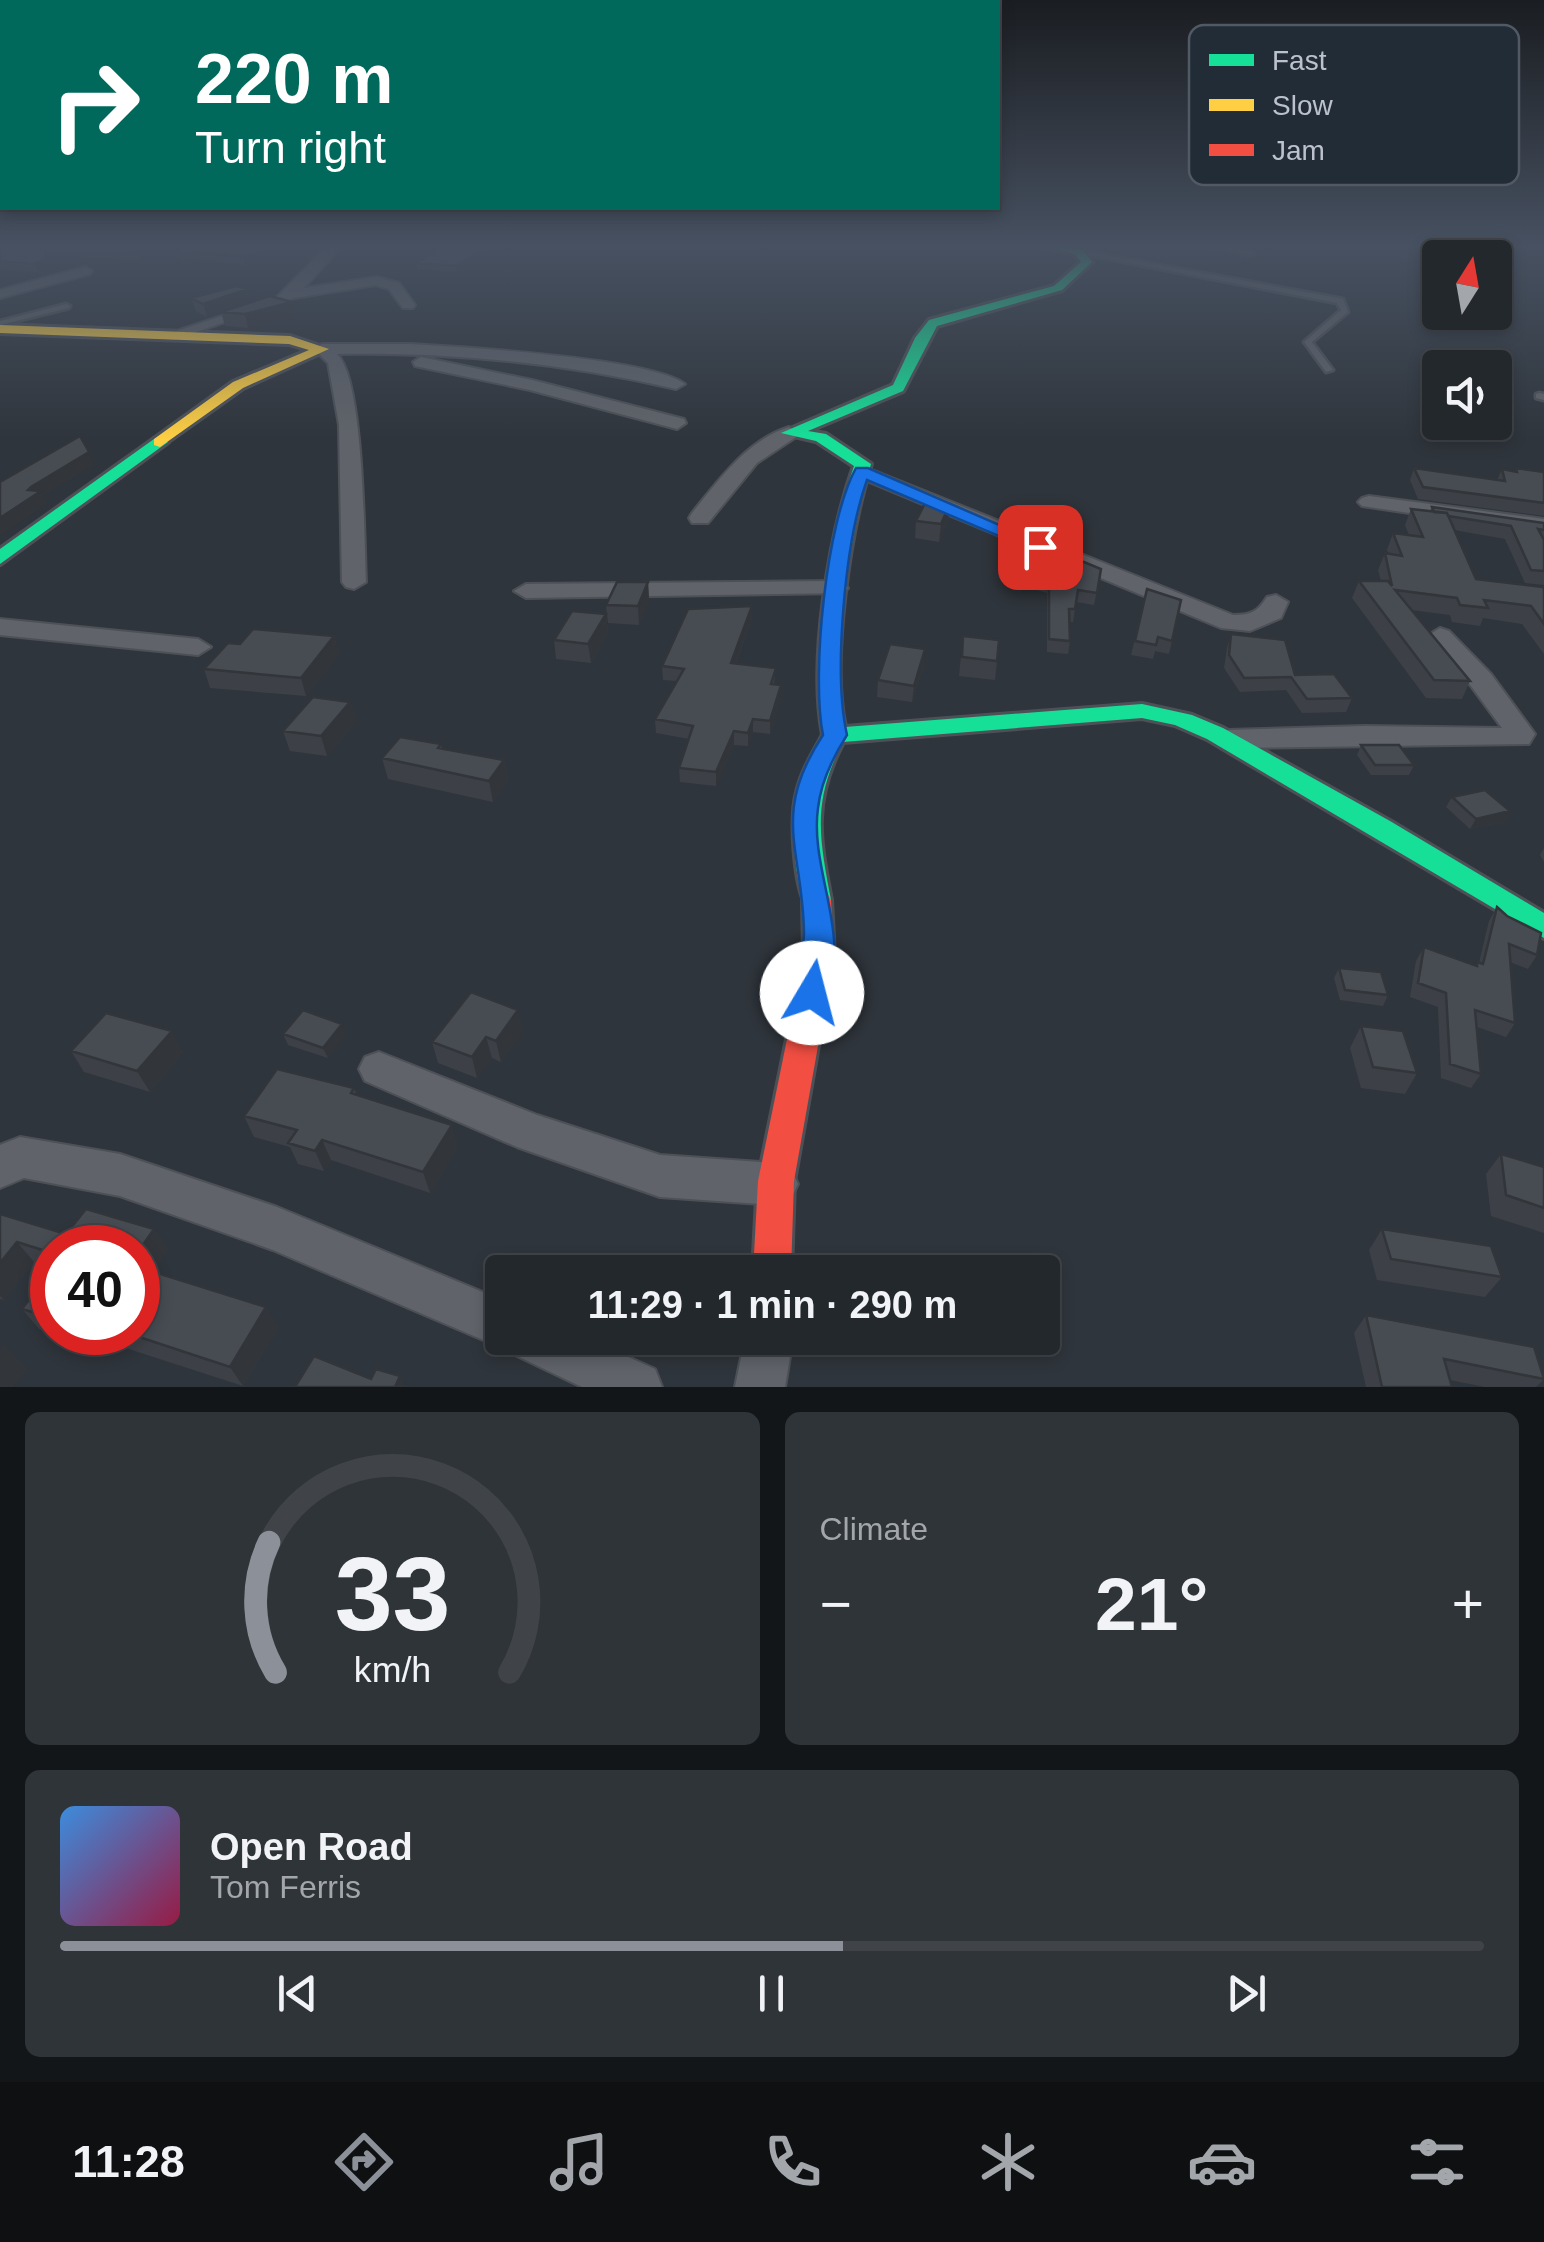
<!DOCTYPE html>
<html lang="en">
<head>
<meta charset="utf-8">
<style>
  body { margin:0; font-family:Arial,sans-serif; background:#2f3439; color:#f1f3f6; height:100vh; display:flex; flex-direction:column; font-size:38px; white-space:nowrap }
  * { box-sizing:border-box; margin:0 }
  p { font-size:32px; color:#a3a6aa }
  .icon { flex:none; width:55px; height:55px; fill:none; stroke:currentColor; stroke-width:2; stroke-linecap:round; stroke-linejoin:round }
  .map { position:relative; height:1387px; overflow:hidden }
  .side { display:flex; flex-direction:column; gap:25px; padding:25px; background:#131619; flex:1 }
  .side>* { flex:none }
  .guide { position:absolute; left:0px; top:0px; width:1000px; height:210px; box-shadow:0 5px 15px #0003,0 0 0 2px #404449; background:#00695c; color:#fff; overflow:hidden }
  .needle { width:65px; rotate:11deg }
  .tools { position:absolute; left:1422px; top:240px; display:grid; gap:20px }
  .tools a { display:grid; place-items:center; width:90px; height:90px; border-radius:10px; background:#23282d; box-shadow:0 5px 15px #0003,0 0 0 2px #404449; font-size:50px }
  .speed { position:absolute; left:30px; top:1225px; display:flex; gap:20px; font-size:50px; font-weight:700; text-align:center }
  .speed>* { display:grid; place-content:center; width:130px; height:130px; border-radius:50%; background:#23282d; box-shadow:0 5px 15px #0003,0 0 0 2px #404449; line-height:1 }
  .speed .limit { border:15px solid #d22; background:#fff; color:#111 }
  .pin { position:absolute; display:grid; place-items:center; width:85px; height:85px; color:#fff; margin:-42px; border-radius:20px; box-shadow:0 5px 15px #0006 }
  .me { position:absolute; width:110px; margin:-55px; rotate:8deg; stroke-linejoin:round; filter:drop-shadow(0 0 8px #0008) }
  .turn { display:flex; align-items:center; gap:35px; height:210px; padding:0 30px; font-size:45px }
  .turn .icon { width:130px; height:130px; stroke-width:2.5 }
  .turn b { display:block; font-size:70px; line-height:85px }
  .big { font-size:75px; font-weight:700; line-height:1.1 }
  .side .widget { flex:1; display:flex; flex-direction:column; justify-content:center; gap:15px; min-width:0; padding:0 35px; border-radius:15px; background:#2f3439 }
  .side .dial { align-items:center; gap:0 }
  .dial svg { height:260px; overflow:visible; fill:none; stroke:#404449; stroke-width:7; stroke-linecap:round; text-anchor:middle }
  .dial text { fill:#f1f3f6; stroke:none }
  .song { display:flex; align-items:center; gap:30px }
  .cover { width:120px; height:120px; border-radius:15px; background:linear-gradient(135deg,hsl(210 70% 55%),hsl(340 70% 35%)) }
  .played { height:10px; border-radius:5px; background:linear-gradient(90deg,#8c9099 55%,#404449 55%) }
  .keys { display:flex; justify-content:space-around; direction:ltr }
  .heat { display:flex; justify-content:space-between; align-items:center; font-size:55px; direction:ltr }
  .side .tiles { flex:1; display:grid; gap:25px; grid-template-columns:1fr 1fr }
  .widget:last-child { grid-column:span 2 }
  .trip { position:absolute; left:485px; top:1255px; width:575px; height:100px; border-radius:10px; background:#23282d; box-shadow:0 5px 15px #0003,0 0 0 2px #404449; font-weight:700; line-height:100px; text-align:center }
  .dock { display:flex; height:160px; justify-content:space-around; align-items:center; background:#0e1012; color:#a3a6aa }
  .dock .icon { width:70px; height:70px }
  .dock .on { color:#8c9099 }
  .dock b { font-size:45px; color:#f1f3f6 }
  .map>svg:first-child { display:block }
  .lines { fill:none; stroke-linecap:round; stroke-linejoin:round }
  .lane-casing { stroke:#4d5157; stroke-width:5 }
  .street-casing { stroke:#4d5157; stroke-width:4 }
  .fast-casing { stroke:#4d5157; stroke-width:6 }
  .slow-casing { stroke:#4d5157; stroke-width:6 }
  .jam-casing { stroke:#4d5157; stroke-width:6 }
  .lane { fill:#60646a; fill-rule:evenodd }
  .street { fill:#60646a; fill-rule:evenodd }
  .fast { fill:#16e098; fill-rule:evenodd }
  .slow { fill:#ffcf43; fill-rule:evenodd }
  .jam { fill:#f24e42; fill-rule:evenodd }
  .wall { fill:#3d4147 }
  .shaded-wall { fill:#32353a }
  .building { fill:#474c53; stroke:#32353a; stroke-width:2.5 }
  .route { fill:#1a73e8; stroke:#114b97; stroke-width:2.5 }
  .key { fill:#222c37; stroke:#505964; stroke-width:2.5 }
  .key-label { font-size:28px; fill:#bbc2cc }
</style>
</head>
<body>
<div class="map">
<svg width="1544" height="1387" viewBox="0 0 1544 1387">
  <rect width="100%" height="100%" fill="#2f353c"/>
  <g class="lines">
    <defs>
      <path id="lane" d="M1206,245H1222L1254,253L1251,255Z
        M1079,250L1343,299L1348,312L1312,342L1333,370L1326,372L1304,342L1341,310L1337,303L1077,253Z
        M66,304L70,306L69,308L0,325V321Z
        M1539,393L1544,394V400L1536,398V394Z"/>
      <path id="street" d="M328,245H343L304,288L377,277L399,283L415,305L413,308H403L389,289L376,285L294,298L173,340L159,337L276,298Z
        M85,267L92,271L90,274L0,298V290Z
        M411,344C462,347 651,358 685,384L676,389C564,363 452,352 337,354C364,379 364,539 366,582L354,589L346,587L342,582L339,425L328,363L314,349L322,344Z
        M421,357L532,380L684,419L686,423L677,429L530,390L415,366L413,362Z
        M789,427L798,433L796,437L757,463L708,523H692L689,518L692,513C718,481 747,440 789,427Z
        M862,466L1233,615C1252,615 1258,611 1267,597L1276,595L1288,602L1281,618L1250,631L1221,628L855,476L852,472Z
        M1369,496L1544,519V533L1362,506L1358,502L1362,498Z
        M836,581L844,583L848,588L844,593L526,598L514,591L526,584Z
        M0,619L198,639L211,647L198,655L0,635Z
        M1440,628L1449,631L1491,674L1535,734L1529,744L1228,748L1218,746L1213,739L1218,732L1228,730L1365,726L1502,728L1471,686L1427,636Z
        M379,1052L537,1115L660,1155L776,1163L791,1169L798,1184L791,1199L776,1205L660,1197L517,1147L365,1081L359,1069L365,1057Z
        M20,1137L120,1154L277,1207L502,1300V1338H586L655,1369L662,1387H582L515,1355L510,1345L502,1348L273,1250L120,1196L24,1178L0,1188V1145Z
        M745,1338H793L785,1387H735Z"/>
      <path id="fast" d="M1039,245L1083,250L1092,262L1062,290L937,326L903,391L808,431L826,434L871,464C850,529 830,661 845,727L1142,704L1192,715L1223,728L1390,821L1544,913V938L1207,739L1175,725L1142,718L843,742C812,801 819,837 831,900L827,907L817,911L807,907C794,884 790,818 797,792C802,771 813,753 823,735C809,660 829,538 854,466L816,441L781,433L893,385L915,338L929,320L1054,286L1081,262L1075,254Z
        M154,439L168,442L0,564V549Z"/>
      <path id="slow" d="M0,325L290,336L329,349L243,388L160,447L154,445V439L233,382L309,350L289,344L0,333Z"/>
      <path id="jam" d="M817,889L827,893L831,900L834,956L794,1181L791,1272H753L758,1181L804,956L803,900L807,893Z"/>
    </defs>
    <use href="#lane" class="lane-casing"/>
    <use href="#street" class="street-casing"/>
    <use href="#fast" class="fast-casing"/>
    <use href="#slow" class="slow-casing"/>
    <use href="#jam" class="jam-casing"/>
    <use href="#lane" class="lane"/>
    <use href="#street" class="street"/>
    <use href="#fast" class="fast"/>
    <use href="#slow" class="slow"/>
    <use href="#jam" class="jam"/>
  </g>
  <path class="wall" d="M0,246H142L141,261L49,254L48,269L38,272L0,269Z
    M190,246H294L245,265L181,258L179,250Z
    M381,246H413L409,249Z
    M444,246H500L457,272L417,269L416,263Z
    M191,298L252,302L295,316L248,328L225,326L221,312L230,310L207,317L196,311Z
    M1414,468L1497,480L1502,469L1515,471L1516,468L1544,472V516L1418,499L1410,480Z
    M950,504L948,521L939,542L915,538L916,521Z
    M1432,507L1544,523V585L1525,583L1505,539L1454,530L1476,579L1544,589V654L1522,624L1483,618L1480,626L1452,622L1450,615L1411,610L1470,681L1462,699L1426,698L1352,598L1359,581H1381L1378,570L1385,553L1389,554L1387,550L1393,533L1409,535L1405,525L1411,509L1430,511Z
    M1101,569L1094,605L1076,602L1073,622H1070V641L1068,654L1047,652V593L1023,586L1025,574Z
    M648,582L649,600L639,625L608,623L606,605Z
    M1147,589L1172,641L1169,654L1155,651L1153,659L1131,655Z
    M752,606V618L736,663L776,668L774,684L781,685L780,698L770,734L753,732L748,746L734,745L716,786L680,782L679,768L689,739L656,733L655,719L677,681L663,680L662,666Z
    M606,614L608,633L591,663L556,659L554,640Z
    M1231,634L1295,675L1352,698L1346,712L1302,713L1286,690L1240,692L1224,668L1227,648Z
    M334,636L339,654L306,696L210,688L204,669L240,644Z
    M963,636L997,661L995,680L959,676Z
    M924,665L912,702L877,697L878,680Z
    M350,702L356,722L327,756L290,751L283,731Z
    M441,744L442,749L504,760L508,780L493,802L388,779L382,758Z
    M1361,745L1414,765L1409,775H1371L1357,755Z
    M1452,797L1510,811L1504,822L1470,829L1446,807Z
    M1544,848V862L1540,855Z
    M1497,907L1537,955L1528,969L1510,962L1515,1023L1506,1037L1477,1027L1481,1074L1471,1088L1441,1078L1438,1007L1410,997L1416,961L1424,947L1475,966L1477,962L1479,963L1489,921Z
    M1339,968L1388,995L1383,1006L1340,1000L1334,978Z
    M1361,1026L1417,1073L1405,1094L1361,1088L1350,1048Z
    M523,1031L501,1062L492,1058L477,1078L438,1063L432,1042Z
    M283,1034H346L328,1058L288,1045Z
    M71,1051L183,1052L150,1092L84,1072Z
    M354,1088L357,1095L458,1146L430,1193L331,1160L324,1171L298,1164L290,1147L254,1137L244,1116Z
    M1501,1154L1544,1167V1233L1491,1216L1486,1174Z
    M0,1214L66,1234L154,1229L168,1249L152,1272L266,1307L278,1327L243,1386L104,1341L100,1347L39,1329L22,1309L52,1269V1332H138V1248H52V1268L34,1262L4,1300L0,1299Z
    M1382,1229L1502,1277L1485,1297L1377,1280L1369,1250Z
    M1366,1315L1544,1377V1379L1536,1387H1485L1450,1380L1452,1387H1366L1354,1333Z"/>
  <path class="shaded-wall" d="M46,246L49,254L48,269L38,272L34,264Z
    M139,246H142L141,261L138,252Z
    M273,246H294L245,265L243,257Z
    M489,246H500L457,272L456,266Z
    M248,289L252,302L207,317L203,304Z
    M292,302L295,316L248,328L245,314Z
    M89,452L94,465L43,496L47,504L0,536V518L31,487Z
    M950,504L948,521L939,542L941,524Z
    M648,582L649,600L639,625L638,606Z
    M752,606V618L731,676V663Z
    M606,614L608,633L591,663L588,644Z
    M334,636L339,654L306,696L301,678Z
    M925,649L924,665L912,702L914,686Z
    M781,685L780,698L770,734V721Z
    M350,702L356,722L327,756L321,736Z
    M753,719V732L748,746V733Z
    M734,731V745L716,786V772Z
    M504,760L508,780L493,802L489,781Z
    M1510,811L1504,822L1470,829L1476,819Z
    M518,1010L523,1031L501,1062L496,1041Z
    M342,1024L346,1034L328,1058L323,1048Z
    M172,1031L183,1052L150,1092L137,1071Z
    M486,1037L492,1058L477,1078L472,1057Z
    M452,1125L458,1146L430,1193L423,1172Z
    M322,1140L331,1160L324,1171L315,1151Z
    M154,1229L168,1249L143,1285L138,1277V1252Z
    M17,1242L34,1262L4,1300L0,1296V1263Z
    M266,1307L278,1327L243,1386L230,1367Z
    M88,1332H98L104,1341L100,1347Z
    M4,1344L28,1369L14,1387H0V1349Z
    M400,1376L405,1387H395Z"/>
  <path class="building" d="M0,246H139L138,252L46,246L45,260L34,264L0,261Z
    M190,246H273L243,257L179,250Z
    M444,246H489L456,266L416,263Z
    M236,286L248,289L203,304L191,298Z
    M270,296L292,302L245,314L221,312Z
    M80,436L89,452L31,487L28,490L41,491L0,518V482Z
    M1414,468L1505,481L1502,469L1517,472L1516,468L1544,472V503L1423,487Z
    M926,501L950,504L941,524L916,521Z
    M1432,507L1544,523V530L1538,529L1544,540V571L1531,570L1511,526L1448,516L1447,513L1434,512Z
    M1411,509L1447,513L1476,579L1543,587L1544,589V624L1531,606L1484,600L1488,608L1460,605L1457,598L1395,590L1470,681L1434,680L1359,581H1388L1392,586L1385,553L1402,556L1393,533L1423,537Z
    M1040,555L1084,562L1101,569L1097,593L1078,590L1075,609H1069L1070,641L1049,639V580L1025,574Z
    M617,582H648L638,606L606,605Z
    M1147,589L1181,600L1172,641L1158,637L1156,645L1135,641Z
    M752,606L731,663L776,668L771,684L781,685L770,721L753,719L748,733L734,731L716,772L679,768L693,726L655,719L684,669L662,666L688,609Z
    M572,611L606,614L588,644L554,640Z
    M253,629L334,636L301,678L204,669L228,643L240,644Z
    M1231,634L1285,640L1295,675L1334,674L1352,698L1307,699L1291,677L1244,678L1229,655Z
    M963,636L999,640L997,661L962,657Z
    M890,644L925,649L914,686L878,680Z
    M313,697L350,702L321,736L283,731Z
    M400,737L441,744L438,748L504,760L489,781L382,758Z
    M1361,745H1399L1414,765H1375Z
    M1485,790L1510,811L1476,819L1452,797Z
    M1497,907L1507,916L1541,933L1537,955L1509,944L1515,1023L1475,1010L1481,1074L1450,1064L1446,993L1418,983L1424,947L1477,966V962L1483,964Z
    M1339,968L1381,972L1388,995L1345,990Z
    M471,992L518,1010L496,1041L486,1037L472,1057L432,1042Z
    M303,1010L342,1024L323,1048L283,1034Z
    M106,1013L172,1031L137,1071L71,1051Z
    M1361,1026L1403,1031L1417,1073L1373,1067Z
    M277,1069L354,1088L351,1093L452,1125L423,1172L322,1140L315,1151L288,1143L297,1130L244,1116Z
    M1501,1154L1544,1167V1208L1506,1195Z
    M86,1209L154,1229L138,1252V1248H52V1253L17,1242L0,1263V1214L66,1234Z
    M1382,1229L1491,1246L1502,1277L1391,1259Z
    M138,1267L266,1307L230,1367L124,1332H138Z
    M52,1269V1318L22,1309Z
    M1366,1315L1534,1347L1544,1379L1444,1359L1452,1387H1382Z
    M314,1356L371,1379L376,1369L400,1376L395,1387H295Z"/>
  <linearGradient id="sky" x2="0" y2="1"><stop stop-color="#1a1d21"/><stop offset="0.56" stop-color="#475161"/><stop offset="1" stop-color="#475161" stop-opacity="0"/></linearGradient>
  <rect width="1544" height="440" fill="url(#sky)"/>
  <path class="route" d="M856,468H868L1050,547L1040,553L1034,551L867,480C845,541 833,673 847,735C833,757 821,781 818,808C809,872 855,939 823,1002L812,1006L801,1002C792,985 804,953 804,933C803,850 770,815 823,735C811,675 826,522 856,468Z"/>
  <rect x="1189" y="25" width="330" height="160" rx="15" class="key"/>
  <rect x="1209" y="54" width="45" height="12" fill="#16e098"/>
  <rect x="1209" y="99" width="45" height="12" fill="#ffcf43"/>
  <rect x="1209" y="144" width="45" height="12" fill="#f24e42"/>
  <g class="key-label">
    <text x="1272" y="70">Fast</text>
    <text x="1272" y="115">Slow</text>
    <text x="1272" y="160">Jam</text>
  </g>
</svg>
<div class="tools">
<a><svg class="needle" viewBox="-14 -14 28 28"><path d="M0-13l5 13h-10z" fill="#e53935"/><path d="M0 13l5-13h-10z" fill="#a3a6aa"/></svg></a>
<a><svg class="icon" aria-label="sound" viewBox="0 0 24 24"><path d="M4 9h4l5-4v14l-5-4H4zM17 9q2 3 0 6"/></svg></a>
</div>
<div class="speed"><div class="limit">40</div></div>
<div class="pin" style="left:1040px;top:547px;background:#d93025"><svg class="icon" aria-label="arrive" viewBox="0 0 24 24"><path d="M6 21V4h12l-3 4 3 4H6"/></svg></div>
<svg class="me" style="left:812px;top:993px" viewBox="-20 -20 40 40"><circle r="19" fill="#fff"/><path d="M0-13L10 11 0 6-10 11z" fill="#1a73e8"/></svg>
<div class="trip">11:29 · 1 min · 290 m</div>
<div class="guide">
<div class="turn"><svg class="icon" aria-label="right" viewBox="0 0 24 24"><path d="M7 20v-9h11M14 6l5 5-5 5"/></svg><div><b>220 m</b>Turn right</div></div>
</div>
</div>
<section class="side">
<div class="tiles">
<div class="widget dial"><svg viewBox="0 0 100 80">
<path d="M14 69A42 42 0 1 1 86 69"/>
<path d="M14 69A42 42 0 0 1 12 29" stroke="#8c9099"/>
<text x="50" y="56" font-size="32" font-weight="700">33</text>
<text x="50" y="72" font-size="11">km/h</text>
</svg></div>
<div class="widget"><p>Climate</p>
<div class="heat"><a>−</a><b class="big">21°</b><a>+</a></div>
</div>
<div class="widget">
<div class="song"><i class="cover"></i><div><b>Open Road</b><p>Tom Ferris</p></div></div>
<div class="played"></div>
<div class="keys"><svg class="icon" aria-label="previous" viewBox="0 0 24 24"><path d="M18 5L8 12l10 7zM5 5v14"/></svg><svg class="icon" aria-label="pause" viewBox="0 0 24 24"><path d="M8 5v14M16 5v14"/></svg><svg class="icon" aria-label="next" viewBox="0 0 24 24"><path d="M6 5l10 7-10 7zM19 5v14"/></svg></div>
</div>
</div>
</section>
<nav class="dock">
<b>11:28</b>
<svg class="icon on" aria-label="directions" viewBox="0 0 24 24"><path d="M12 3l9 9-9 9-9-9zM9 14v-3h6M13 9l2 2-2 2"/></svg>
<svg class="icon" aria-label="music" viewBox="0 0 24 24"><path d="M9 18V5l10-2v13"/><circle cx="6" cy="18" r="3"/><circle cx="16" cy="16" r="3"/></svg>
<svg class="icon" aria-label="phone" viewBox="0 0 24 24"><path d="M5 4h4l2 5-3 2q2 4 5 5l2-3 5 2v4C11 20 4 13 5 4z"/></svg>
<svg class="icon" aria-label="climate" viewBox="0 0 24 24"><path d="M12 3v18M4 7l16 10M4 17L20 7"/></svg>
<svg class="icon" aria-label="car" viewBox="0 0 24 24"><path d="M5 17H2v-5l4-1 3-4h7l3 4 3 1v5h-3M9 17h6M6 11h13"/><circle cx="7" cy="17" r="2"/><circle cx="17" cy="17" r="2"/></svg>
<svg class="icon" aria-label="filters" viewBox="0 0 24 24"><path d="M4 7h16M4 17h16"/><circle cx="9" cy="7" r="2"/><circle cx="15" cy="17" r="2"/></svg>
</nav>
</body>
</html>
